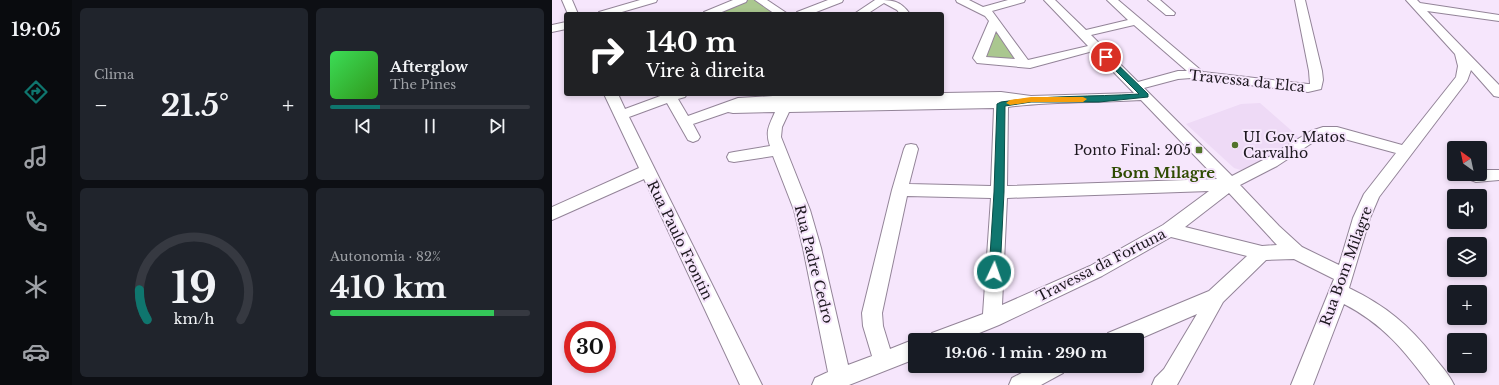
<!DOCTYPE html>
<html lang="pt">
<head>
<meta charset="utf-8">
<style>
  body { margin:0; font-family:"Libre Baskerville",serif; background:#20242c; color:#f1f3f6; height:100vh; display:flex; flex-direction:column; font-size:15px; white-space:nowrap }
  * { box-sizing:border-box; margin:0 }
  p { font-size:13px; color:#9ea1a6 }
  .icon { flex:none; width:22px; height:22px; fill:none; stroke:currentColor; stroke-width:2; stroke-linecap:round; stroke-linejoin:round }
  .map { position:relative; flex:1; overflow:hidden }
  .sheet { display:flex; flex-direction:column; gap:8px; padding:8px; background:#0d0f14; width:480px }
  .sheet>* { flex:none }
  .hud { position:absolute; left:12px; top:12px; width:380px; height:84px; border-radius:4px; box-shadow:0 2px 6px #0003; background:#202124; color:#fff; overflow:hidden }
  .needle { width:26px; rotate:327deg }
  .fabs { position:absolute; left:895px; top:141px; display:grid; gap:8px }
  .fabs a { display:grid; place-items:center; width:40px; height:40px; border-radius:4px; background:#171b24; box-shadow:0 2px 6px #0003; font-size:20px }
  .speed { position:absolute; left:12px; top:321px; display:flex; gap:8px; font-size:20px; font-weight:700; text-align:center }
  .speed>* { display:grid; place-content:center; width:52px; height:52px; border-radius:50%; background:#171b24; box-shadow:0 2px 6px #0003; line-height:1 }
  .speed .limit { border:6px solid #d22; background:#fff; color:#111 }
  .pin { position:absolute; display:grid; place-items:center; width:34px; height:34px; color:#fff; margin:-17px; border:2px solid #fff; border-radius:50%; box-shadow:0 1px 4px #0007 }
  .me { position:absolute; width:44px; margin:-22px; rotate:3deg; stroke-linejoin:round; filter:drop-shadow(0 0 3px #0008) }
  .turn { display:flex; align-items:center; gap:14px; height:84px; padding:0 16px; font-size:18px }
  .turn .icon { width:52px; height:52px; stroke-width:2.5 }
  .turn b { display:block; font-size:28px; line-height:34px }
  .big { font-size:30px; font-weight:700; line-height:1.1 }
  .sheet .card { flex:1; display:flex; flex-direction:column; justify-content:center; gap:6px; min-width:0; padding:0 14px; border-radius:6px; background:#20242c }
  .sheet .dial { align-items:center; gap:0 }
  .dial svg { height:104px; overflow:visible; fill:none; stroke:#363941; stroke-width:7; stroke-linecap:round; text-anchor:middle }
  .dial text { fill:#f1f3f6; stroke:none }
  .song { display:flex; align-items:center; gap:12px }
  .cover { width:48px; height:48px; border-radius:6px; background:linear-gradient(135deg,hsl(130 70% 55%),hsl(110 70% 35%)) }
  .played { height:4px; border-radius:2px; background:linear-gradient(90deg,#0f766e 25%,#363941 25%) }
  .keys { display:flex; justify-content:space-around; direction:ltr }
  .heat { display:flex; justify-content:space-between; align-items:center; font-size:22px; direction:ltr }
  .charge { height:6px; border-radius:3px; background:linear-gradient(90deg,#34c759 82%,#363941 0) }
  .sheet .tiles { flex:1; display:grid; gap:8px; grid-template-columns:repeat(2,1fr) }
  .trip { position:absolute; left:356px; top:333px; width:236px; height:40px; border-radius:4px; background:#171b24; box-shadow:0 2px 6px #0003; font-weight:700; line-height:40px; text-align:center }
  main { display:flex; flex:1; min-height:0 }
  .tab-bar { display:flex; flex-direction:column; width:72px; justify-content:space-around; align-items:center; background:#090b0e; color:#9ea1a6 }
  .tab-bar .icon { width:28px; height:28px }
  .tab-bar .on { color:#0f766e }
  .tab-bar b { font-size:18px; color:#f1f3f6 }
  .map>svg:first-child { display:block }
  .built { fill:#eedaf6 }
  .green { fill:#aac78f }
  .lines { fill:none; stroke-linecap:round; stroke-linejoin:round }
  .minor-casing { stroke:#938498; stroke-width:2 }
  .minor { fill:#fff; fill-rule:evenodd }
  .route { fill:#0f766e; stroke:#0a4d48 }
  .slow { fill:#f59e0b }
  .poi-dot { fill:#53742c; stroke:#f6e6fc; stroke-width:1.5 }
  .labels { text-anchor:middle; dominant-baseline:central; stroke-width:4; stroke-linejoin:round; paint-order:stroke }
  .street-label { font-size:14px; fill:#1d181f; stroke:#f6e6fc }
  .poi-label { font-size:14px; fill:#1d181f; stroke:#f6e6fc; text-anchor:start }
  .neighbourhood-label { font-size:15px; font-weight:bold; fill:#2f4b02; stroke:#f6e6fc }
</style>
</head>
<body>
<main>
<nav class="tab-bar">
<b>19:05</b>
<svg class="icon on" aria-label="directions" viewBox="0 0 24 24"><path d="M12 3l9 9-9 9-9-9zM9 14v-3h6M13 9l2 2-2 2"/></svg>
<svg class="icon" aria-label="music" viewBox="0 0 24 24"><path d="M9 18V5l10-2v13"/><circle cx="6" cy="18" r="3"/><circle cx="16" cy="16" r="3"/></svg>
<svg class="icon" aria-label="phone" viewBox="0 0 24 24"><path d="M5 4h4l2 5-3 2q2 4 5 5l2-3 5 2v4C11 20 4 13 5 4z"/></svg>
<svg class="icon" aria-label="climate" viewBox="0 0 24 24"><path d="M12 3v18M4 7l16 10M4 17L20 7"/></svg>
<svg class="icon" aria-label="car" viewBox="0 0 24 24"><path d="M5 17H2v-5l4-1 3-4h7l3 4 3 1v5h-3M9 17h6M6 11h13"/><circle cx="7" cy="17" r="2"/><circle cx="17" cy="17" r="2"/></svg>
</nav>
<section class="sheet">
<div class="tiles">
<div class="card"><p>Clima</p>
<div class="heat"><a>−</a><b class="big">21.5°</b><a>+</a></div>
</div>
<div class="card">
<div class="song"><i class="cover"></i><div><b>Afterglow</b><p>The Pines</p></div></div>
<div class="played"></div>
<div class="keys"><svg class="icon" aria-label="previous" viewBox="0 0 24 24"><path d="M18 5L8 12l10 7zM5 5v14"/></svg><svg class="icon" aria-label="pause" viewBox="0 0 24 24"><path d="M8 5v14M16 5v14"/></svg><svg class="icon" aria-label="next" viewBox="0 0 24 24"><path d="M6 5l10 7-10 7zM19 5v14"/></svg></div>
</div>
<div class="card dial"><svg viewBox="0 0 100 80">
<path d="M14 69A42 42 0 1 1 86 69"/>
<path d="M14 69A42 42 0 0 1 8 46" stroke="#0f766e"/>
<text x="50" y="56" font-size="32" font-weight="700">19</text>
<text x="50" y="72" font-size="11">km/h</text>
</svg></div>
<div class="card"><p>Autonomia · 82%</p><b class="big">410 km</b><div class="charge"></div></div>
</div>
</section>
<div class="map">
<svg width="947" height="385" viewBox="0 0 947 385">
  <rect width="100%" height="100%" fill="#f6e6fc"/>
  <path class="built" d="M708,103L749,139L692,171L682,168L634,124L689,104Z"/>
  <path class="green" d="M193,0H204L228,14H158Z
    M443,28L465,61L429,59Z"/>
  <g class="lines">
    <defs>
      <path id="minor" d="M10,0H20L26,14H16Z
        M88,0H105L104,2L63,14H46L47,12Z
        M181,0H195L194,2L165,14H151L152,12Z
        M203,0H215L236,14H223Z
        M276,0H291L290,2L259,14H244L245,12Z
        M323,0C340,0 348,0 358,14H348L345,10L332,3L315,14H302Z
        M404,0H417L431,7L456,0H473L472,2L440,11L476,60L536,46L492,0H503L534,30L576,20L555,0H566L651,72L756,84H758L757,71L743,0H753L770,71L771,80L769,89L756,92L639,78L626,79L592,88L680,176L715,158L759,131L771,127H785L850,145L904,77L906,66L903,54L854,0H865L868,3L947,15V21L875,11L947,85V97L942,96L919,70L915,81L827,197L818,218L797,288C834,306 857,325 882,357C889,366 897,374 902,385H878C852,350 831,324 792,304L761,385H739L782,279L742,259L714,260L671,302L625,385H600L603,378L612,369L645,314L585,340H553L556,333L657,291L695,256L619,237L550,276L447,325L410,340H377L380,333L431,314L439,198L355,196L330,313L331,326L338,349L363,339L364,340H363V359L297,385H260L263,378L276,372L251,248L242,210L221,156L182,162L177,161L175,157L177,153L182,152L218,146C213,131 217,126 223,112L181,113L176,112L141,124L148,137L146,140L141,142L136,140L115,103L77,117L210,385H188L92,179L0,220V207L87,168L52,94H66L73,109L111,95L110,94H135L133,97L126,99L136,116L186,98L221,96L449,92L479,96L582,93L541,51L478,68L425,63L421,58L437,21L433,16L405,2ZM582,25L635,71H626L586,82L539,35ZM444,31L463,59L434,57ZM589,100L665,179L455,186L456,107C500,101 545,103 589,100ZM442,108L439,186L357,184L366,149L364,145L359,144L354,145L352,149L340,190L310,313L311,326L320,356L296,365L269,248L258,210L229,137L230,127L237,112ZM769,137H785L844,153L812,194L801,218L787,265L750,247L727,226L688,185L725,166ZM657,191L611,225L538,266L450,305L455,198ZM677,193L725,245L710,246L633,227Z
        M596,0H608L623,13L622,15H614Z
        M14,22V29L0,32V25Z
        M928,170H947V180L924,182L919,180L916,176L917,174H928Z
        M483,366H514L511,373L489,385H457L460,378Z"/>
    </defs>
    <use href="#minor" class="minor-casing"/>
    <use href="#minor" class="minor"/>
  </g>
  <path class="route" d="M554,55L557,56L596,94V97L547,102H479L453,106L452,192L448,272L446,275L442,276L439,275L437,272L442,192L445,104L449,102C495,95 541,97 587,94L552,59L551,57Z"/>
  <path class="slow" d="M479,97H531L535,99L531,102H479L458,105L454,103L458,100Z"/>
  <g class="poi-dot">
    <circle cx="683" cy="145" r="4"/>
    <rect x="643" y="146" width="8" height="8" rx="2"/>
  </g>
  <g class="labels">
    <g class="street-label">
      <text transform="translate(695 81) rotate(6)">Travessa da Elca</text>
      <text transform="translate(128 240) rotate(64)">Rua Paulo Frontin</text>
      <text transform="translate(262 264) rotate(76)">Rua Padre Cedro</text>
      <text transform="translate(549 265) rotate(-27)">Travessa da Fortuna</text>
      <text transform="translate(794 266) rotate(-70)">Rua Bom Milagre</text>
    </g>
    <g class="poi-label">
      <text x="691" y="137">UI Gov. Matos<tspan x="691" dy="16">Carvalho</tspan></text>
      <text x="639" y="150" text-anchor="end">Ponto Final: 205</text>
    </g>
    <g class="neighbourhood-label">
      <text x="611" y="172">Bom Milagre</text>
    </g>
  </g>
</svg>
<div class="fabs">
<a><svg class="needle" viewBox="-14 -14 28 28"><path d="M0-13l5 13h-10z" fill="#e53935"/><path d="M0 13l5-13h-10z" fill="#9ea1a6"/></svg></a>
<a><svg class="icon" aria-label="sound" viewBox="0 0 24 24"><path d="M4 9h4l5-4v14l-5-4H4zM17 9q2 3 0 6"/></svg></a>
<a><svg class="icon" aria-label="layers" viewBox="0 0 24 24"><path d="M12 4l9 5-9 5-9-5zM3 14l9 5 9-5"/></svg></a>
<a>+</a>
<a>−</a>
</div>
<div class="speed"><div class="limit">30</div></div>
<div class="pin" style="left:554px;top:57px;background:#d93025"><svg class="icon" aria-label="arrive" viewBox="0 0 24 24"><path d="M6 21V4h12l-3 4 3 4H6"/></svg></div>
<svg class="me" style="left:442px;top:272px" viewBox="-20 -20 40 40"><circle r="17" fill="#0f766e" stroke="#fff" stroke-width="3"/><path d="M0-11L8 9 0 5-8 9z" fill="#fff"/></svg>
<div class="trip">19:06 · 1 min · 290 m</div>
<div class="hud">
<div class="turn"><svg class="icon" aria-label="right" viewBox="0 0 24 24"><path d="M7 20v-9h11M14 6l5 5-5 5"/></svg><div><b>140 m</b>Vire à direita</div></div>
</div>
</div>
</main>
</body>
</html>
